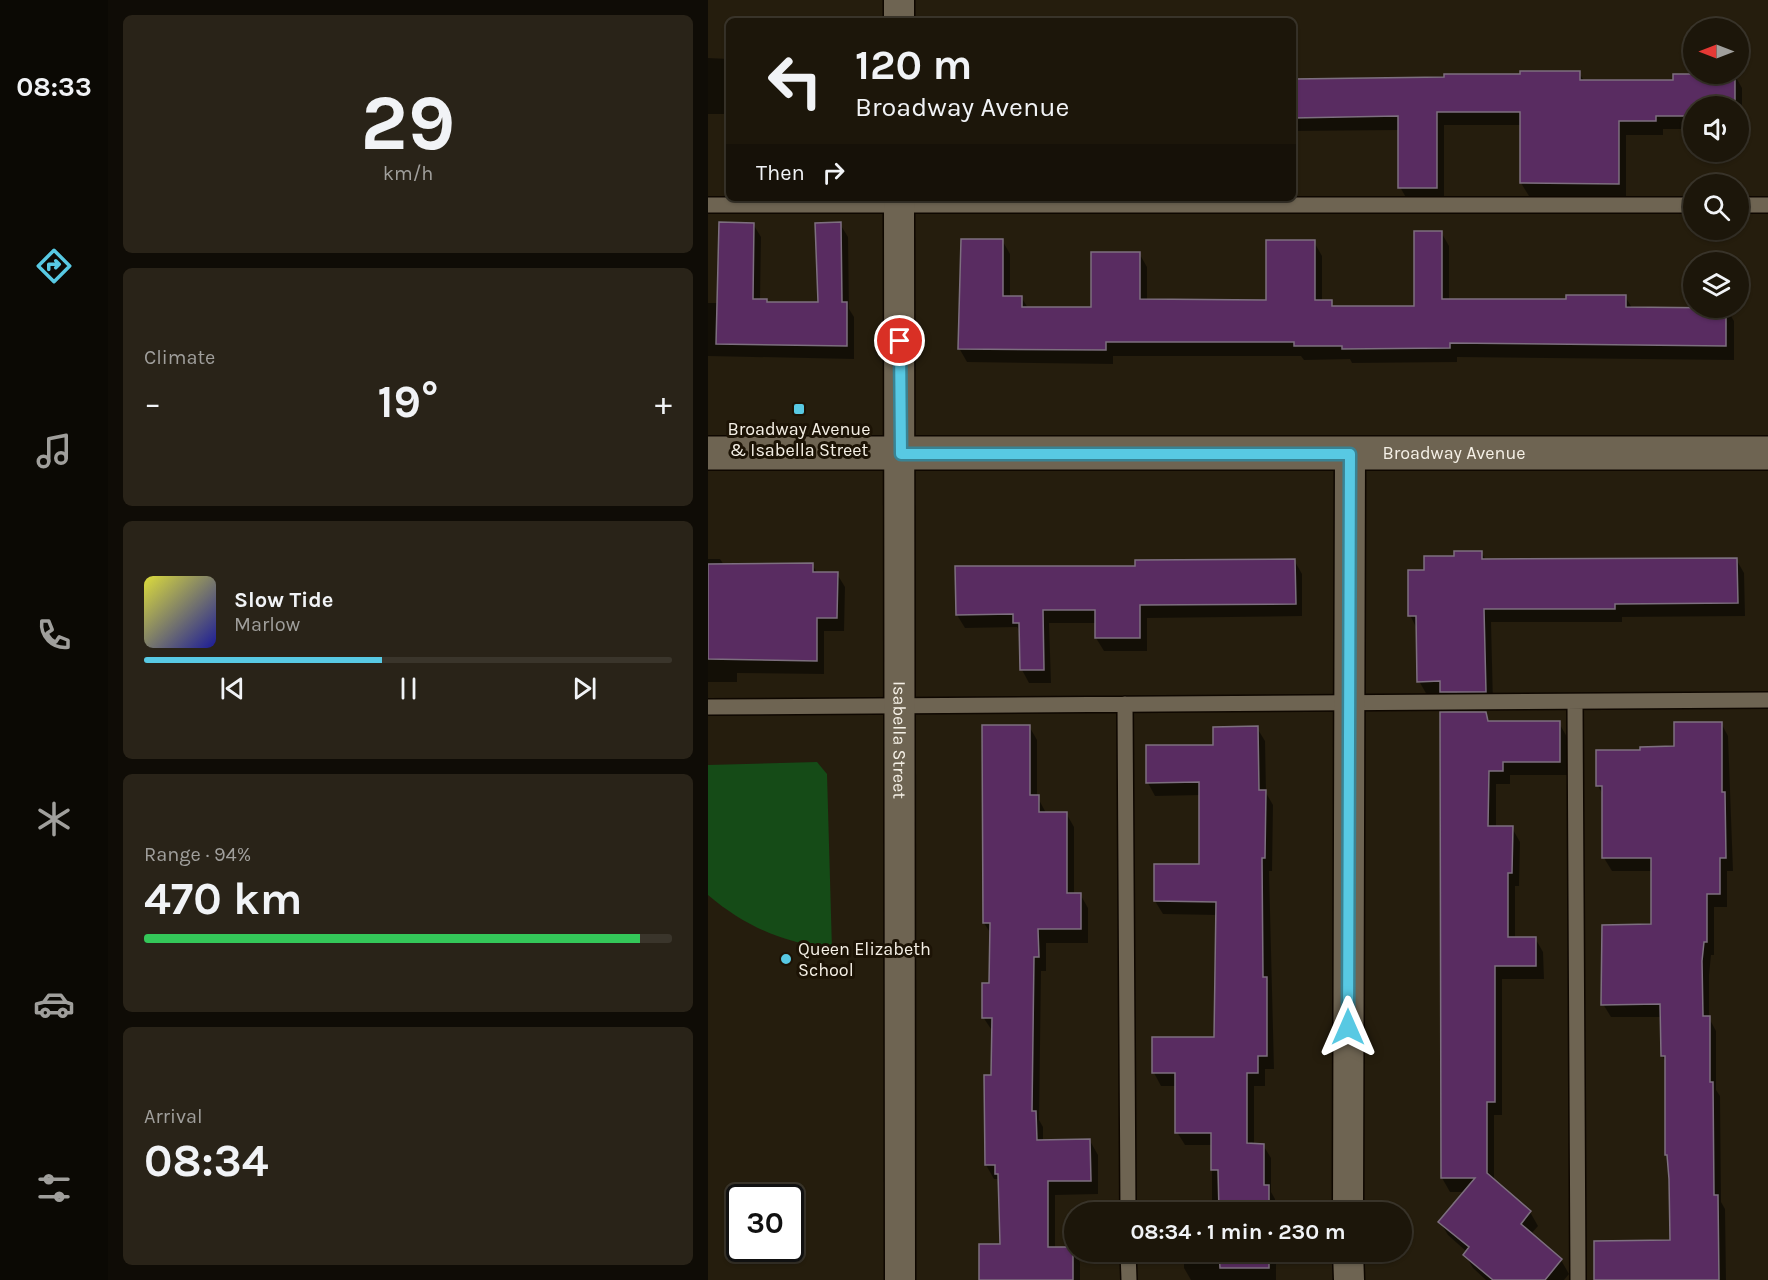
<!DOCTYPE html>
<html lang="en">
<head>
<meta charset="utf-8">
<style>
  body { margin:0; font-family:Karla,sans-serif; background:#292318; color:#f1f3f6; height:100vh; display:flex; flex-direction:column; font-size:22px; white-space:nowrap }
  * { box-sizing:border-box; margin:0 }
  p { font-size:20px; color:#a09f9c }
  .icon { flex:none; width:33px; height:33px; fill:none; stroke:currentColor; stroke-width:2; stroke-linecap:round; stroke-linejoin:round }
  .map { position:relative; flex:1; overflow:hidden }
  .drawer { display:flex; flex-direction:column; gap:15px; padding:15px; background:#0f0c06; width:600px }
  .drawer>* { flex:none }
  .hud { position:absolute; left:18px; top:18px; width:570px; height:183px; border-radius:9px; box-shadow:0 2px 4px #0004,0 0 0 2px #3a352b; background:#1c160a; color:#f1f3f6; overflow:hidden }
  .needle { width:39px; rotate:270deg }
  .fabs { position:absolute; left:975px; top:18px; display:grid; gap:12px }
  .fabs a { display:grid; place-items:center; width:66px; height:66px; border-radius:50%; background:#1c160a; box-shadow:0 2px 4px #0004,0 0 0 2px #3a352b; font-size:30px }
  .speed { position:absolute; left:18px; top:1184px; display:flex; gap:12px; font-size:30px; font-weight:700; text-align:center }
  .speed>* { display:grid; place-content:center; width:78px; height:78px; border-radius:50%; background:#1c160a; box-shadow:0 2px 4px #0004,0 0 0 2px #3a352b; line-height:1 }
  .speed .limit { border:3px solid #111; border-radius:9px; background:#fff; color:#111 }
  .pin { position:absolute; display:grid; place-items:center; width:51px; height:51px; color:#fff; margin:-26px; border:3px solid #fff; border-radius:50%; box-shadow:0 2px 6px #0007 }
  .me { position:absolute; width:66px; margin:-33px; rotate:0deg; stroke-linejoin:round; filter:drop-shadow(0 0 4px #0008) }
  .turn { display:flex; align-items:center; gap:21px; height:126px; padding:0 30px; font-size:27px }
  .turn .icon { width:78px; height:78px; stroke-width:2.5 }
  .turn b { display:block; font-size:42px; line-height:51px }
  .then { display:flex; align-items:center; height:57px; padding:0 30px; background:#0003; gap:12px; font-size:22px }
  .big { font-size:45px; font-weight:700; line-height:1.1 }
  .drawer .tile { flex:1; display:flex; flex-direction:column; justify-content:center; gap:9px; min-width:0; padding:0 21px; border-radius:9px; background:#292318 }
  .drawer .dial { align-items:center; gap:0 }
  .dial b { font-size:78px; line-height:1 }
  .song { display:flex; align-items:center; gap:18px }
  .cover { width:72px; height:72px; border-radius:9px; background:linear-gradient(135deg,hsl(60 70% 55%),hsl(240 70% 35%)) }
  .played { height:6px; border-radius:3px; background:linear-gradient(90deg,#58c9e3 45%,#3a352b 45%) }
  .keys { display:flex; justify-content:space-around; direction:ltr }
  .heat { display:flex; justify-content:space-between; align-items:center; font-size:33px; direction:ltr }
  .charge { height:9px; border-radius:4px; background:linear-gradient(90deg,#34c759 94%,#3a352b 0) }
  .trip { position:absolute; left:356px; top:1202px; width:348px; height:60px; border-radius:30px; background:#1c160a; box-shadow:0 2px 4px #0004,0 0 0 2px #3a352b; font-weight:700; line-height:60px; text-align:center }
  main { display:flex; flex:1; min-height:0 }
  .tab-bar { display:flex; flex-direction:column; width:108px; justify-content:space-around; align-items:center; background:#0b0904; color:#a09f9c }
  .tab-bar .icon { width:42px; height:42px }
  .tab-bar .current { color:#58c9e3 }
  .tab-bar b { font-size:27px; color:#f1f3f6 }
  .map>svg:first-child { display:block }
  .green { fill:#154b17 }
  .shadow { fill:#0007 }
  .building { fill:#592c61; stroke:#7d6f7f; stroke-width:1.5 }
  .lines { fill:none; stroke-linecap:round; stroke-linejoin:round }
  .lane-casing { stroke:#0e0700; stroke-width:18 }
  .street-casing { stroke:#0e0700; stroke-width:33 }
  .secondary-casing { stroke:#0e0700; stroke-width:36 }
  .lane { stroke:#6e6452; stroke-width:15 }
  .street { stroke:#6e6452; stroke-width:30 }
  .secondary { stroke:#6e6452; stroke-width:33 }
  .route-casing { stroke:#398394; stroke-width:15 }
  .route { stroke:#58c9e3; stroke-width:10 }
  .poi-dot { fill:#58c9e3; stroke:#1c1305; stroke-width:2 }
  .labels { text-anchor:middle; dominant-baseline:central; stroke-width:6; stroke-linejoin:round; paint-order:stroke }
  .poi-label { font-size:18px; fill:#f5f0e6; stroke:#1c1305 }
  .street-label { font-size:18px; fill:#f5f0e6; stroke:#1c1305 }
</style>
</head>
<body>
<main>
<nav class="tab-bar">
<b>08:33</b>
<svg class="icon current" aria-label="directions" viewBox="0 0 24 24"><path d="M12 3l9 9-9 9-9-9zM9 14v-3h6M13 9l2 2-2 2"/></svg>
<svg class="icon" aria-label="music" viewBox="0 0 24 24"><path d="M9 18V5l10-2v13"/><circle cx="6" cy="18" r="3"/><circle cx="16" cy="16" r="3"/></svg>
<svg class="icon" aria-label="phone" viewBox="0 0 24 24"><path d="M5 4h4l2 5-3 2q2 4 5 5l2-3 5 2v4C11 20 4 13 5 4z"/></svg>
<svg class="icon" aria-label="climate" viewBox="0 0 24 24"><path d="M12 3v18M4 7l16 10M4 17L20 7"/></svg>
<svg class="icon" aria-label="car" viewBox="0 0 24 24"><path d="M5 17H2v-5l4-1 3-4h7l3 4 3 1v5h-3M9 17h6M6 11h13"/><circle cx="7" cy="17" r="2"/><circle cx="17" cy="17" r="2"/></svg>
<svg class="icon" aria-label="filters" viewBox="0 0 24 24"><path d="M4 7h16M4 17h16"/><circle cx="9" cy="7" r="2"/><circle cx="15" cy="17" r="2"/></svg>
</nav>
<section class="drawer">
<div class="tile dial"><b>29</b><p>km/h</p></div>
<div class="tile"><p>Climate</p>
<div class="heat"><a>−</a><b class="big">19°</b><a>+</a></div>
</div>
<div class="tile">
<div class="song"><i class="cover"></i><div><b>Slow Tide</b><p>Marlow</p></div></div>
<div class="played"></div>
<div class="keys"><svg class="icon" aria-label="previous" viewBox="0 0 24 24"><path d="M18 5L8 12l10 7zM5 5v14"/></svg><svg class="icon" aria-label="pause" viewBox="0 0 24 24"><path d="M8 5v14M16 5v14"/></svg><svg class="icon" aria-label="next" viewBox="0 0 24 24"><path d="M6 5l10 7-10 7zM19 5v14"/></svg></div>
</div>
<div class="tile"><p>Range · 94%</p><b class="big">470 km</b><div class="charge"></div></div>
<div class="tile"><p>Arrival</p><b class="big">08:34</b></div>
</section>
<div class="map">
<svg width="1060" height="1280" viewBox="0 0 1060 1280">
  <rect width="100%" height="100%" fill="#251d0d"/>
  <path class="green" d="M109,762L119,774L124,950C74,941 39,928 0,895V765Z"/>
  <path class="shadow" d="M0,58L21,59V114H0Z
    M871,73L877,82H966L1026,74L1034,88V129H1030V106H986V129H955V135H918V198L821,196L813,183V125H736V201H700L692,187V130L585,131V81Z
    M45,224L53,237L52,300L60,304H112L132,224L140,237L141,309L146,317V359L0,356V303H9Z
    M733,232L741,246V301H860L917,296L924,308H1018L1026,321V360L749,357V362L644,363L642,359L596,360L593,356H405V364L259,362L251,348L294,240L302,254V297H313L320,308H384L431,253L439,267V301L560,302L606,242L614,256V301H623L626,307H707Z
    M773,552L778,560L1028,559L1036,573L1037,616L914,617V622H783L785,705H741L735,694L719,695L711,681L709,629L702,615L717,571L748,558Z
    M0,559H12L16,565L104,564L109,573L129,574L137,587L136,631H116V674L29,673V682H0Z
    M586,560L594,574V616L439,618V651H396L388,638V623H341L343,683H321L314,670L312,632L309,627L257,628L249,615L429,567Z
    M777,713L783,723H851L859,737V775H802V784H788V828H804L812,842L811,886H807V939L827,938L835,952L836,979H794V1115H786V1181L822,1212L830,1226L823,1234L853,1260L861,1274L856,1280H778L765,1268L757,1255L759,1252L740,1235L732,1222L757,1192H742L734,1178Z
    M1013,723L1020,736L1025,871H1019V907H1006V955H1003L1001,975V1018L1008,1031V1090L1012,1096L1013,1202L1017,1209L1018,1280H888L964,1241L961,1160L958,1154V1062L954,1056V1017H903L895,1004L945,926V871H904L896,858V796L890,786L934,752L967,748Z
    M321,726L329,740V796L338,813H358L366,827V894H372L380,908V943H338V971H333L331,1120L335,1127V1141H382L390,1155V1194L347,1195V1248H364L372,1262V1280H272L294,1245L292,1179H286L278,1165L285,1032L275,1017L282,985L283,934L276,923Z
    M549,728L557,741L558,793L565,805L564,871H561L566,1069H557V1086H546V1145H555L563,1158V1192L567,1199V1212H504V1145H477L469,1132V1086H453L446,1073L507,1038L509,915L455,914L447,901L492,865L493,795L447,796L440,783L507,746Z
    M476,1251H568V1280H483L476,1268Z"/>
  <path class="building" d="M812,71H872V80H965V74H1027V106H986V116H948V121H911V184L812,183V112H729V188H690V116L585,118V79L736,77V74H812Z
    M11,222L46,223L45,299H59V302H110L107,223L133,222L134,302H139V346L8,344Z
    M706,231H734V299H858V295H918V307L1018,308V346L742,343V348L634,349V346H586V342H398V350L250,349L253,239H295V296H314V307H383V252H432V299L558,300V240H607V300H624V306H706Z
    M746,551H774V559L1029,558L1030,603L907,604V609H776L778,692H732V681L709,682L708,616H700V570H716V556H746Z
    M587,559L588,604L432,605V638H387V610H335L336,670H312L311,623H305V614L248,615L247,566H427V560Z
    M105,563V572H130L129,618H109V661L0,659V564Z
    M732,712H778L780,721H852V762H795V771H781L780,826H805L804,873H800V937H828V966H787V1102H779V1173L823,1211L813,1224L854,1259L837,1280H785L755,1255L761,1247L730,1222L767,1178H733Z
    M966,722H1014V792H1017L1018,858H1012V894H999V942H996L994,961L995,1016H1002V1082H1005L1006,1195H1010L1011,1280H886V1241L962,1240L961,1179L959,1155H957V1056H953L952,1004L893,1005L894,925L943,924V858H894V786H888V750H932V747L966,746Z
    M274,725H322V795H331V812H359V893H373V929H330L331,957H326L324,1111H328L329,1140L382,1139L383,1181H340V1247H365V1280H271V1244H292L290,1174H287V1165H277L276,1075H283L284,1018H274V983H281L282,923H275Z
    M550,726L551,790H558L557,858H554L555,977H559V1056H550V1073H539V1143L556,1144V1185H561V1212H511L510,1170H503V1133H467V1073H444V1037H506L508,902L446,901V864H491V782L438,783V745H505V727Z
    M511,1251H561V1268H512Z"/>
  <g class="lines">
    <defs>
      <path id="lane" d="M0,205H986
        M1030,205H1060
        M867,702L870,1280
        M417,704L420,1212
        M0,707L1060,700
        M420,1251L421,1280"/>
      <g id="street">
        <path d="M191,0V21"/>
        <path id="s1" d="M191,198L192,1280"/>
        <path d="M640,1212L642,454"/>
        <path d="M640,1251L641,1280"/>
      </g>
      <g id="secondary">
        <path id="s2" d="M0,453H1060"/>
      </g>
    </defs>
    <use href="#lane" class="lane-casing"/>
    <use href="#street" class="street-casing"/>
    <use href="#secondary" class="secondary-casing"/>
    <use href="#lane" class="lane"/>
    <use href="#street" class="street"/>
    <use href="#secondary" class="secondary"/>
  </g>
  <g class="lines">
    <defs>
      <path id="route" d="M192,341L193,454H642L640,1027"/>
    </defs>
    <use href="#route" class="route-casing"/>
    <use href="#route" class="route"/>
  </g>
  <g class="poi-dot">
    <rect x="85" y="403" width="12" height="12" rx="3"/>
    <circle cx="78" cy="959" r="6"/>
  </g>
  <g class="labels">
    <g class="poi-label">
      <text x="91" y="429">Broadway Avenue<tspan x="91" dy="21">&amp; Isabella Street</tspan></text>
      <text x="90" y="949" text-anchor="start">Queen Elizabeth<tspan x="90" dy="21">School</tspan></text>
    </g>
    <g class="street-label">
      <text stroke="none"><textPath href="#s2" startOffset="746">Broadway Avenue</textPath></text>
      <text stroke="none"><textPath href="#s1" startOffset="542">Isabella Street</textPath></text>
    </g>
  </g>
</svg>
<div class="fabs">
<a><svg class="needle" viewBox="-14 -14 28 28"><path d="M0-13l5 13h-10z" fill="#e53935"/><path d="M0 13l5-13h-10z" fill="#a09f9c"/></svg></a>
<a><svg class="icon" aria-label="sound" viewBox="0 0 24 24"><path d="M4 9h4l5-4v14l-5-4H4zM17 9q2 3 0 6"/></svg></a>
<a><svg class="icon" aria-label="search" viewBox="0 0 24 24"><circle cx="10" cy="10" r="6"/><path d="M15 15l6 6"/></svg></a>
<a><svg class="icon" aria-label="layers" viewBox="0 0 24 24"><path d="M12 4l9 5-9 5-9-5zM3 14l9 5 9-5"/></svg></a>
</div>
<div class="speed"><div class="limit">30</div></div>
<div class="pin" style="left:192px;top:341px;background:#d93025"><svg class="icon" aria-label="arrive" viewBox="0 0 24 24"><path d="M6 21V4h12l-3 4 3 4H6"/></svg></div>
<svg class="me" style="left:640px;top:1027px" viewBox="-20 -20 40 40"><path d="M0-17L14 15 0 8-14 15z" fill="#58c9e3" stroke="#fff" stroke-width="4"/></svg>
<div class="trip">08:34 · 1 min · 230 m</div>
<div class="hud">
<div class="turn"><svg class="icon" aria-label="left" viewBox="0 0 24 24"><path d="M17 20v-9H6M10 6l-5 5 5 5"/></svg><div><b>120 m</b>Broadway Avenue</div></div>
<div class="then">Then<svg class="icon" aria-label="right" viewBox="0 0 24 24"><path d="M7 20v-9h11M14 6l5 5-5 5"/></svg></div>
</div>
</div>
</main>
</body>
</html>
